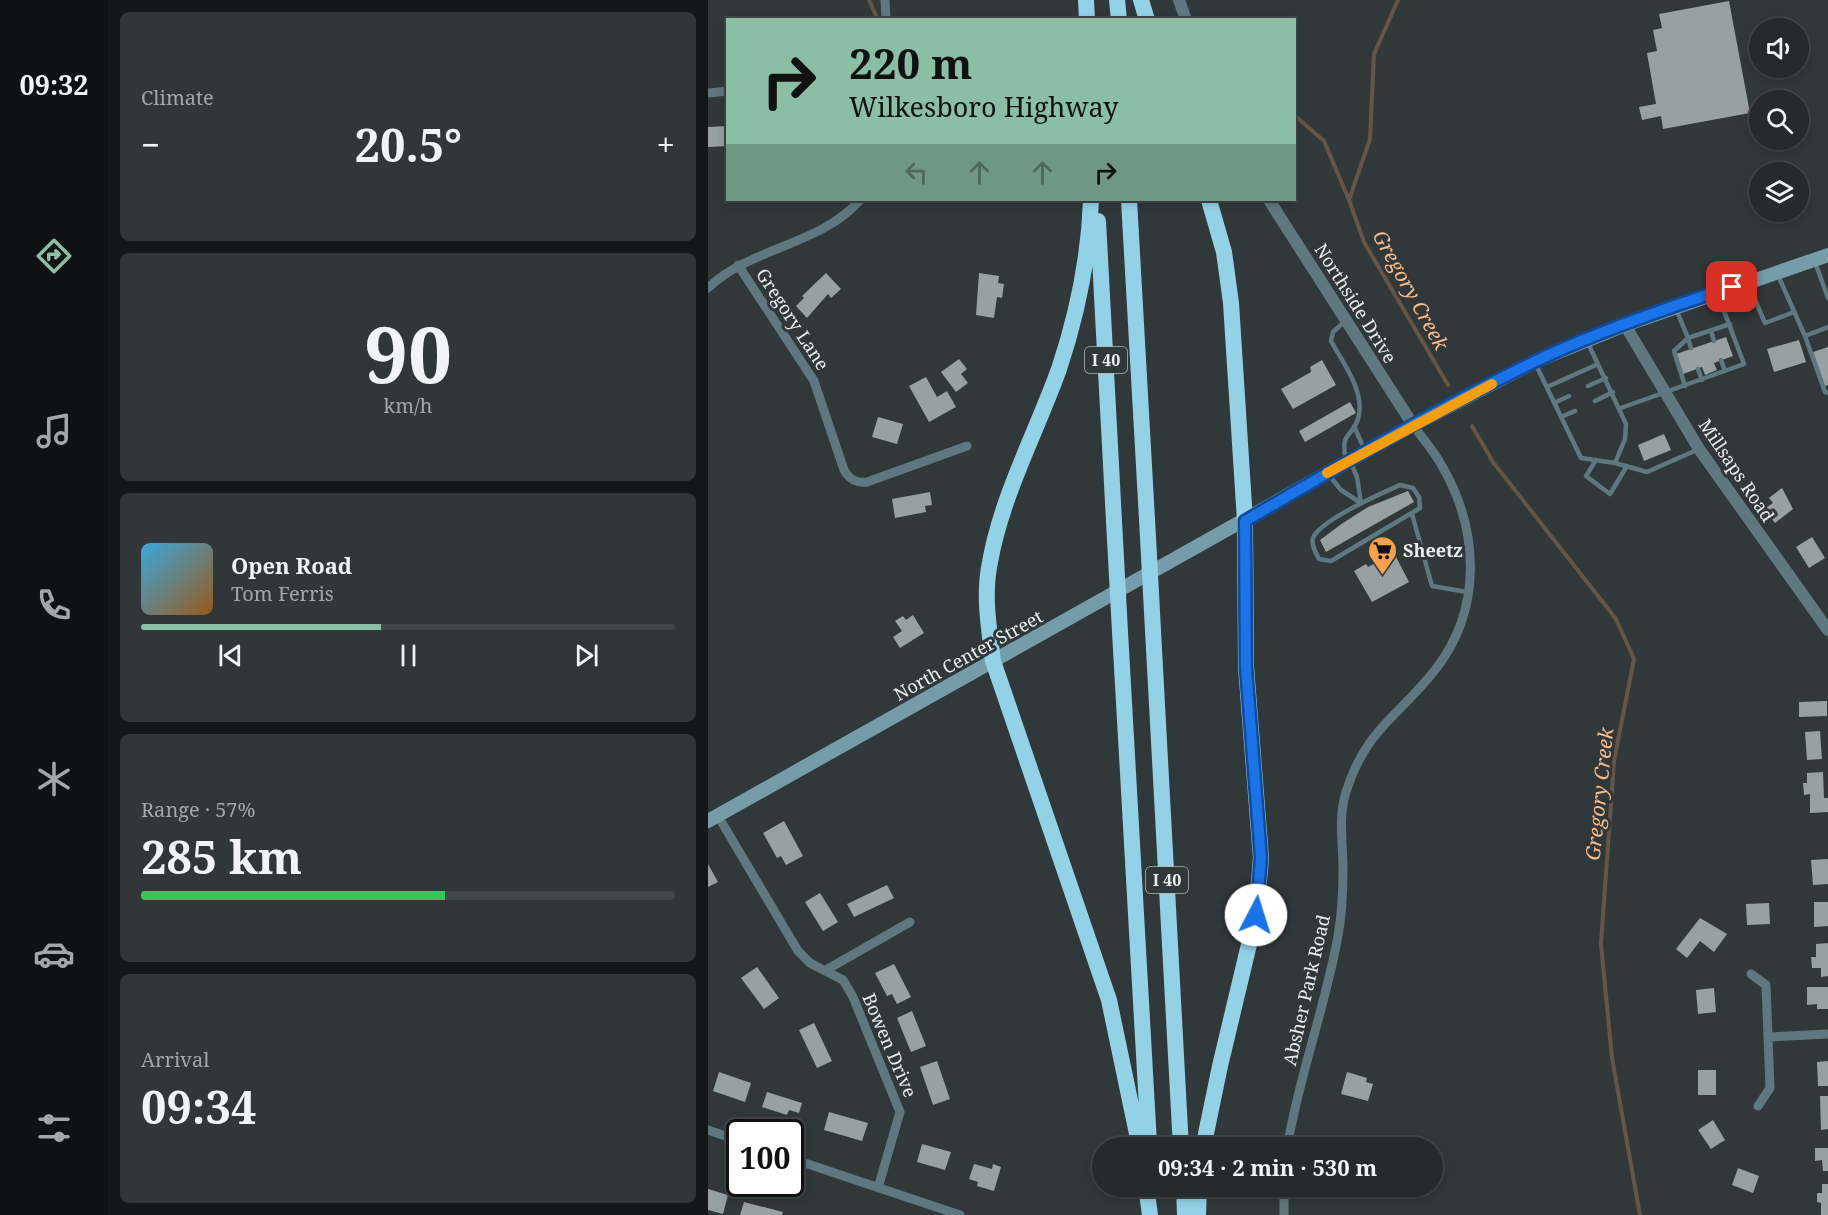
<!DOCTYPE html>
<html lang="en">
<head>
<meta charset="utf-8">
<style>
  body { margin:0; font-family:"Noto Serif",serif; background:#313638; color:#f1f3f6; height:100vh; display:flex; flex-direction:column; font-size:22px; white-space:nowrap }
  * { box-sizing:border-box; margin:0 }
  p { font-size:20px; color:#a3a7a9 }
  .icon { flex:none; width:33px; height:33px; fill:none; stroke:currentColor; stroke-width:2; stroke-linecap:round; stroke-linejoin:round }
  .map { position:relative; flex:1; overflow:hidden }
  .panel { display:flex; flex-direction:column; gap:12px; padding:12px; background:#141718; width:600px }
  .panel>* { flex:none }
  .hud { position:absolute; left:18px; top:18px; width:570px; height:183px; border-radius:0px; box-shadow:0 3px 9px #0003,0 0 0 2px #424648; background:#8abfa5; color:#111; overflow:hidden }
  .tools { position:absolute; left:1041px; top:18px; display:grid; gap:12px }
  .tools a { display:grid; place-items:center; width:60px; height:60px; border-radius:50%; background:#252a2c; box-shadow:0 3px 9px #0003,0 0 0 2px #424648; font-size:30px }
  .speed { position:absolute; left:18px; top:1119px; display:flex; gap:12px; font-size:30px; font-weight:700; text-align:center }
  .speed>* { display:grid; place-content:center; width:78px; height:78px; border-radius:50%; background:#252a2c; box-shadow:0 3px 9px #0003,0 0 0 2px #424648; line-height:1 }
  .speed .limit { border:3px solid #111; border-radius:9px; background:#fff; color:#111 }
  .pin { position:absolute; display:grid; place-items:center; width:51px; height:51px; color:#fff; margin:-26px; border-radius:12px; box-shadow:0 3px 9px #0006 }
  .me { position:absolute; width:66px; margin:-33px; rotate:5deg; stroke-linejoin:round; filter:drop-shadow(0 0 4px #0008) }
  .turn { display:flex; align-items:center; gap:21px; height:126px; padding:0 24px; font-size:27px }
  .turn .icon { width:78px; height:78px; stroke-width:2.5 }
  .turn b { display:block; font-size:42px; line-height:51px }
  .lanes { display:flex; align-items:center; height:57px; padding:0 24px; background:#0003; justify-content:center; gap:30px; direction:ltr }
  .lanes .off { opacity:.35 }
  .big { font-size:45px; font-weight:700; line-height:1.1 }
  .panel .card { flex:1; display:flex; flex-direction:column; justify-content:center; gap:9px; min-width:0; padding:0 21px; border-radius:9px; background:#313638 }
  .panel .dial { align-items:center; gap:0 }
  .dial b { font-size:78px; line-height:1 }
  .song { display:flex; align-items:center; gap:18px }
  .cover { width:72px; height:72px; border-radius:9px; background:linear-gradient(135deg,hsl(200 70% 55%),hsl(30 70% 35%)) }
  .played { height:6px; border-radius:3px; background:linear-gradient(90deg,#8abfa5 45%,#424648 45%) }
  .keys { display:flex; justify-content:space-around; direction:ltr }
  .heat { display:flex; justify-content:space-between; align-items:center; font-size:33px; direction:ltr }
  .charge { height:9px; border-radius:4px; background:linear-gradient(90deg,#34c759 57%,#424648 0) }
  .trip { position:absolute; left:384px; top:1137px; width:351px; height:60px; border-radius:30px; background:#252a2c; box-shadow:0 3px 9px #0003,0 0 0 2px #424648; font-weight:700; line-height:60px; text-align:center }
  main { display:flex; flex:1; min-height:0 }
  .dock { display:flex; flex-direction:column; width:108px; justify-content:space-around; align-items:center; background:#0f1112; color:#a3a7a9 }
  .dock .icon { width:42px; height:42px }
  .dock .current { color:#8abfa5 }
  .dock b { font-size:27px; color:#f1f3f6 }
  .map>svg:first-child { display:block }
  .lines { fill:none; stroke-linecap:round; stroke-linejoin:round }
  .stream { stroke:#665547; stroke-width:4 }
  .building { fill:#97a0a3 }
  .service { stroke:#5f7880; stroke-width:4.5 }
  .minor { stroke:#5f7880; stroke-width:9 }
  .tertiary { stroke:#5f7880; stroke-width:12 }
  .secondary { stroke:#759ca9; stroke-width:14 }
  .motorway { stroke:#93d1e6; stroke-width:16 }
  .motorway-bridge { stroke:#93d1e6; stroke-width:16 }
  .route-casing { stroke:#114b97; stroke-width:15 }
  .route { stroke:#1a73e8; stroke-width:10 }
  .slow { stroke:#f59e0b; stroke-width:10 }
  .labels { text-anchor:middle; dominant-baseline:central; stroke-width:6; stroke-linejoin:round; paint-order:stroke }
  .shield { fill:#31383a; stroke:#b1b7b8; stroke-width:1.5 }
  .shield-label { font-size:16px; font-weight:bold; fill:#e8edee }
  .street-label { font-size:18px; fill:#e8edee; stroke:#31383a }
  .poi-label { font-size:18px; font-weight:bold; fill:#e8edee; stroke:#31383a; text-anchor:start }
  .water-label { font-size:20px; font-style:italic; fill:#fabb87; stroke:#31383a }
</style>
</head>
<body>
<main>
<nav class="dock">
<b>09:32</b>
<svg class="icon current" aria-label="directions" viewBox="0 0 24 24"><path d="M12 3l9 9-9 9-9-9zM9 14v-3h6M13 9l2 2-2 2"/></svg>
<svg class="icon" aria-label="music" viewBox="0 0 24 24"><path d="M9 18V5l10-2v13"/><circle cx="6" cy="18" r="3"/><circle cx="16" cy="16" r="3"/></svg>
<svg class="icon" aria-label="phone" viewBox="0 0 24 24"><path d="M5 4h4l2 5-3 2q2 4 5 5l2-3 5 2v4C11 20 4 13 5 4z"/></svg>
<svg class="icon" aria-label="climate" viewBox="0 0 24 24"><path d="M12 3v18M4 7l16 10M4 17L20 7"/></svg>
<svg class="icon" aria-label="car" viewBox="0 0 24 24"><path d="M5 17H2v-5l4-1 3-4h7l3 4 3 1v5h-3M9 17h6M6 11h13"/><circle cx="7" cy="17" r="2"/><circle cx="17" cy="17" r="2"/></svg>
<svg class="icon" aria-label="filters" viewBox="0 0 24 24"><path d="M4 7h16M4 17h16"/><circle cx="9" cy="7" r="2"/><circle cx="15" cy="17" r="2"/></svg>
</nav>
<section class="panel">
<div class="card"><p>Climate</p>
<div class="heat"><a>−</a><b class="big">20.5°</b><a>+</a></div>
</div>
<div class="card dial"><b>90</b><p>km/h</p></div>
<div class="card">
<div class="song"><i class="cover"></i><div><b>Open Road</b><p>Tom Ferris</p></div></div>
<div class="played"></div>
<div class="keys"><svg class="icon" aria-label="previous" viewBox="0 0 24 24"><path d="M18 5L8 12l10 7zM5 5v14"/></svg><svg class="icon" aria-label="pause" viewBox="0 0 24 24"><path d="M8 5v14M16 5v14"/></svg><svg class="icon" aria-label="next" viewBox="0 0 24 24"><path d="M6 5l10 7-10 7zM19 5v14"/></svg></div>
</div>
<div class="card"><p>Range · 57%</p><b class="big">285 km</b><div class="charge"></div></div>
<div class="card"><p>Arrival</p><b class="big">09:34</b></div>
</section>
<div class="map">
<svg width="1120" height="1215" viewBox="0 0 1120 1215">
  <rect width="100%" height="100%" fill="#31383a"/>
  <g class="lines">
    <path class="stream" d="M161,0L170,20
      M690,0L666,54L662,139L641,200L656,242L740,385
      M586,115L616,141L641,200
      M764,426L785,462L908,619L926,659L906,761L893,944L904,1058L932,1215"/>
  </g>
  <path class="building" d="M1021,1L1042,113L955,129L953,116L934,120L931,107L948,104L939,53L949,51L945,30L954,28L951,14Z
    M20,126V146L0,147V127Z
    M118,273L133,289L123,298L120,294L99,318L88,306L96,298L94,296Z
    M271,273L291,276L290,283L296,284L294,298L289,297L286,318L268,315Z
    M1018,337L1025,356L1006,363L1009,370L997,375L994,367L975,374L968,354Z
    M1091,340L1098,362L1066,372L1059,349Z
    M1120,347V385L1117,386L1105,352Z
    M251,359L259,369L253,374L260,383L248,392L233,372Z
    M614,360L628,385L585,409L573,389L603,372L602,367Z
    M218,377L229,397L239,391L248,407L221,422L201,386Z
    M642,402L648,413L597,442L591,431Z
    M170,417L195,424L189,444L164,437Z
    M956,434L963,450L936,461L930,445Z
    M1074,488L1085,509L1067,523L1056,509L1065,503L1061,498Z
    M700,491L706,502L618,552L612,540L635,523L660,507Z
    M222,492L224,505L217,506L218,512L187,518L184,499Z
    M1104,537L1117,558L1101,568L1088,547Z
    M686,553L701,582L664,602L646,571L658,564L660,567Z
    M205,615L216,633L192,648L185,637L194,631L187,621L195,616L198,620Z
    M1119,701V716L1091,717V702Z
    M1112,731L1114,759L1099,760L1097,732Z
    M1115,772L1116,798H1120V812L1102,813V794L1096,795L1095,783H1099V773Z
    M76,821L95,856L78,865L73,856L69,858L55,833Z
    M1120,859V884L1105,885L1103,860Z
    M0,864L10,882L0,887Z
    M179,885L186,898L146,917L139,904Z
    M112,893L130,922L115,931L97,902Z
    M1106,902H1120V926L1106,927Z
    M1061,903L1062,924L1039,925L1038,904Z
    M992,918L1019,934L1006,952L992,941L979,958L968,949Z
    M1120,943V976L1113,977V968H1104L1103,957H1108V944Z
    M186,964L203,997L189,1004L184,994L179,996L167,973Z
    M49,967L71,998L56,1009L33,978Z
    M1099,987H1120V1009H1109V1004L1099,1005Z
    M1006,988L1008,1012L990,1014L988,990Z
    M204,1011L218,1046L203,1052L189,1018Z
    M106,1023L124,1061L109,1068L91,1030Z
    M229,1061L242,1099L225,1105L212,1067Z
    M1120,1061V1086H1110L1109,1062Z
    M990,1070H1008V1095H990Z
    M11,1072L43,1083L37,1102L5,1091Z
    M639,1072L659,1078L658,1082L665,1084L660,1101L633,1094Z
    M59,1092L94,1103L91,1113L81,1110L79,1115L54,1107Z
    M1112,1096H1120V1129L1113,1130Z
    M121,1112L160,1123L154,1141L116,1130Z
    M1005,1120L1017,1140L1003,1149L990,1130Z
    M214,1144L243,1152L237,1170L209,1162Z
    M1107,1148H1120V1171H1115L1114,1160L1107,1161Z
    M266,1164L284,1169L285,1164L293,1167L286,1191L269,1186L270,1182L261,1179Z
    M1030,1168L1051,1176L1045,1193L1024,1185Z
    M1114,1184H1120V1215H1113V1203L1109,1202V1193H1114Z
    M0,1189L20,1195L15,1214L0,1210Z
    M36,1202L75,1212L74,1215H32Z"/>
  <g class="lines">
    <path class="service" d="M1107,262L1120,298
      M1069,273L1097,336L1120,327
      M1041,286L1057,323L1086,312
      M968,309L980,338L1022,324
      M636,322L625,332L623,341C635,363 658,392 650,419C643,440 632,430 638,461
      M1003,331L1006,341
      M1097,336L1117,392L1120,393
      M1013,360L1017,371
      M828,365L873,458L907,463L917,439L918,424L879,341
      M990,369L994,380
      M880,386L898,378
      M977,386L966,351L980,338L983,348
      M839,387L890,364
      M887,401L905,392
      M846,403L861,396
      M913,408L1036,364L1010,295
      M853,417L867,411
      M646,426L657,451
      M888,460L878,476L902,494L919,466
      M907,463L939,472L991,449
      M621,475L633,490L653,503L649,477L643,463
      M692,485L705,488L711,497L712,508L623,561L611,559C608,553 603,545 605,538C612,520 674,493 692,485Z
      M704,514L724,586L759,592"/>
    <path class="minor" d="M177,0L178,20
      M0,93L20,91
      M30,265L106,381L136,470C142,480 148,483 159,482L259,446
      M0,288C43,247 113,245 152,200
      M10,816L90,951L102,963L135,980L145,997L192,1112L170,1188
      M118,970L202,922
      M1043,974L1058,985L1062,1088L1050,1106
      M1061,1037L1120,1034
      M0,1130L32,1141
      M579,1148C591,1076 617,1008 630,936C634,914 635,891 635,869C635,843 630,817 638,792C657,730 691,716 727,670C775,609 771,530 734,466C726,451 714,438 705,425
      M82,1158L252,1215
      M576,1186V1215"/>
    <path class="tertiary" d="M471,0L478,20
      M561,200L705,425
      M917,325L991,449L1120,630"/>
    <path class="secondary" d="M0,821L705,425L828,361L917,325L1120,255"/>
    <path class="motorway" d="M378,0L379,20
      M409,0L411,20
      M433,0L439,20
      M383,200C381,256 369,315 351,369C328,433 294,495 282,562C275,595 281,628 285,661L401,1000L432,1148
      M421,200L439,519
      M390,221L406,521
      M444,612L473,1148
      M412,632L441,1143
      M495,1148L512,1066L548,915L553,858L538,667L537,521L523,303L516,252L501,200
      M438,1186L442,1215
      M476,1186L477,1215
      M490,1215L491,1186"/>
    <path class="motorway-bridge" d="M439,519L444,612
      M406,521L412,632"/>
  </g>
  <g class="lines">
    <defs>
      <path id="route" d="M548,915L553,858L538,667L537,521C633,465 729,409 828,361C891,331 958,308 1024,287"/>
    </defs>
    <use href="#route" class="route-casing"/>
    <use href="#route" class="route"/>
    <path class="slow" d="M619,473L784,384"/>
  </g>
  <defs>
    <symbol id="supermarket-pin" viewBox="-11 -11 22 30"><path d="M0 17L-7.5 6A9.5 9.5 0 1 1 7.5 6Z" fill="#f9a04d" stroke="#31383a"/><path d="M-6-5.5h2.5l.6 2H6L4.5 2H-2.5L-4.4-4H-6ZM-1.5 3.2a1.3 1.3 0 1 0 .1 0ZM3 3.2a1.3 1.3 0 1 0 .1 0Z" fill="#111"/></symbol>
  </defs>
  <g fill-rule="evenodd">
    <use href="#supermarket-pin" x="658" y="534" width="33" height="45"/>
  </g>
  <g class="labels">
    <g class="shield">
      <rect x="377" y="347" width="42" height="26" rx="4.5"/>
      <rect x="438" y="867" width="42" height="26" rx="4.5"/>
    </g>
    <g class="shield-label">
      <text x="398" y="360">I 40</text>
      <text x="459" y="880">I 40</text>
    </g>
    <g class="street-label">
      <text transform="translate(648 303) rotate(58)">Northside Drive</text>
      <text transform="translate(85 319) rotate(57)">Gregory Lane</text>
      <text transform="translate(1029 470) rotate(56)">Millsaps Road</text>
      <text transform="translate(260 655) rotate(-29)">North Center Street</text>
      <text transform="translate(598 990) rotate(-77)">Absher Park Road</text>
      <text transform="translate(182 1045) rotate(67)">Bowen Drive</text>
    </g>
    <g class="poi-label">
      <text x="695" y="550">Sheetz</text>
    </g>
    <g class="water-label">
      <text transform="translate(703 290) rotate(61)">Gregory Creek</text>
      <text transform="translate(891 794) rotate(-84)">Gregory Creek</text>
    </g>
  </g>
</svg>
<div class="tools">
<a><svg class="icon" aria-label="sound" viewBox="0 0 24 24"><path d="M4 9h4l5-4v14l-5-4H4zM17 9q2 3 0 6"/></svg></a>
<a><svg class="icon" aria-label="search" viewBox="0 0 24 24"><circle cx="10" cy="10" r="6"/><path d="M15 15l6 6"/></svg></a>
<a><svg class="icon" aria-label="layers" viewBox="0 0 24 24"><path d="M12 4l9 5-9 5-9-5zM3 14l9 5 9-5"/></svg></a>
</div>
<div class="speed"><div class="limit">100</div></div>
<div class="pin" style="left:1024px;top:287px;background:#d93025"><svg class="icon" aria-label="arrive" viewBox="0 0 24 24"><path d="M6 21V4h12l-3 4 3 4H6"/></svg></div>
<svg class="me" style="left:548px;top:915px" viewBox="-20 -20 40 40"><circle r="19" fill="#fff"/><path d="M0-13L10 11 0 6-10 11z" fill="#1a73e8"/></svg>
<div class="trip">09:34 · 2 min · 530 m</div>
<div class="hud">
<div class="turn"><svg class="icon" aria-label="right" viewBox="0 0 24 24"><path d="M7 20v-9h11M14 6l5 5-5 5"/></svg><div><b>220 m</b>Wilkesboro Highway</div></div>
<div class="lanes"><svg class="icon off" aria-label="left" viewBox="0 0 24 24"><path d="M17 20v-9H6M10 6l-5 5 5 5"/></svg><svg class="icon off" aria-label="ahead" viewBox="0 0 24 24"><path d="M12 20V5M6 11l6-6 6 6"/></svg><svg class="icon off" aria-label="ahead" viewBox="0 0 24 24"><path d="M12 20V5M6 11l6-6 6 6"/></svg><svg class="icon" aria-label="right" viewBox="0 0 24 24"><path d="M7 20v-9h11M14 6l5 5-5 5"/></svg></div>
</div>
</div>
</main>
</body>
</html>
